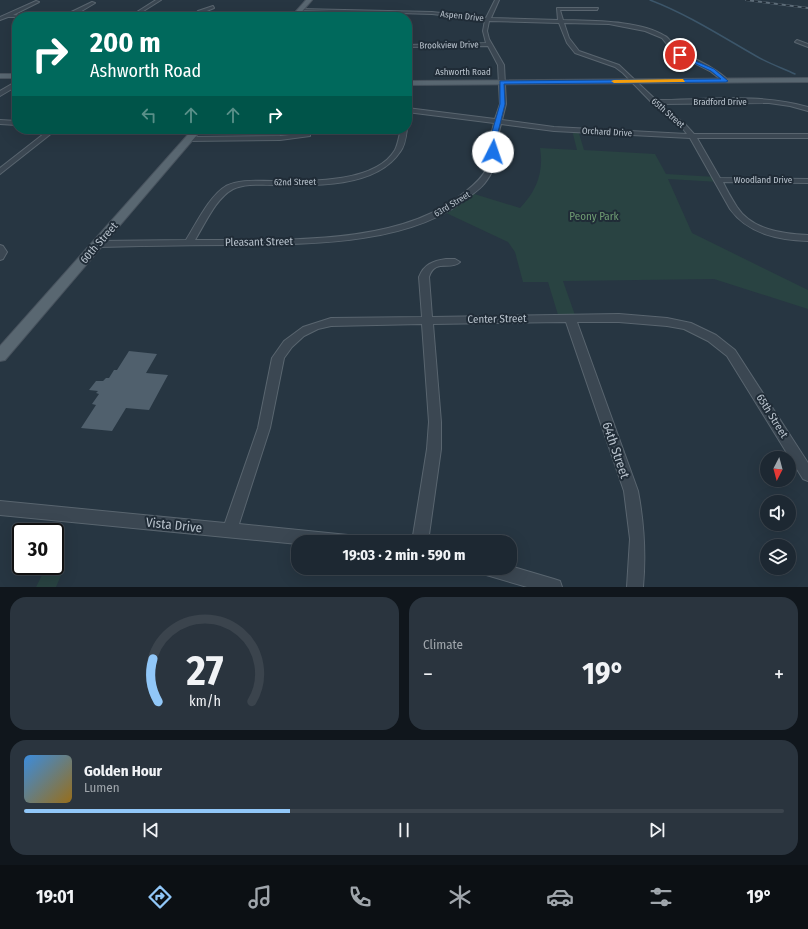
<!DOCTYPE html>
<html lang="en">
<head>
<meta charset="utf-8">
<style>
  body { margin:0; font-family:"Fira Sans Condensed",sans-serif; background:#2a343e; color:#f1f3f6; height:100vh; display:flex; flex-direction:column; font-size:15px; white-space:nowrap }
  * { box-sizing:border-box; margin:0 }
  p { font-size:13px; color:#a0a6ac }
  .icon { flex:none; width:22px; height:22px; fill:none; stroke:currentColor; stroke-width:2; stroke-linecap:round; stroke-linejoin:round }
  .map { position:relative; height:587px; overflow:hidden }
  .details { display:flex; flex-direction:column; gap:10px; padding:10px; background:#10161c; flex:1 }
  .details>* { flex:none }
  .top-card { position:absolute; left:12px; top:12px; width:400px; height:122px; border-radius:16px; box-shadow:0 4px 16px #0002,0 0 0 1px #3b444d; background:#00695c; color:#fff; overflow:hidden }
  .needle { width:26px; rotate:186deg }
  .controls { position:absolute; left:760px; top:451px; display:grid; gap:8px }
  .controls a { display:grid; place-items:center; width:36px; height:36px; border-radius:50%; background:#1d2832; box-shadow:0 4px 16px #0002,0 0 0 1px #3b444d; font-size:20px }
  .speed { position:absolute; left:12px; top:523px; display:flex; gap:8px; font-size:20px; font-weight:700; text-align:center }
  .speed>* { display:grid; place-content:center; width:52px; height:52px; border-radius:50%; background:#1d2832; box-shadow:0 4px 16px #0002,0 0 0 1px #3b444d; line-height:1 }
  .speed .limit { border:2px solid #111; border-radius:6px; background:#fff; color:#111 }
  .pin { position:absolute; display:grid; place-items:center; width:34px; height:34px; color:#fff; margin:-17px; border:2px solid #fff; border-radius:50%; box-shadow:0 1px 4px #0007 }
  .me { position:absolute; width:44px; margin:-22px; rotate:4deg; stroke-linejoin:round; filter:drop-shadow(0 0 3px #0008) }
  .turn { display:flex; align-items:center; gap:14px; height:84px; padding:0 12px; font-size:18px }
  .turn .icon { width:52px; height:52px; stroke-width:2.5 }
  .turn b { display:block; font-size:28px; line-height:34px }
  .lanes { display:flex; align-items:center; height:38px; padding:0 12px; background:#0003; justify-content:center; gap:20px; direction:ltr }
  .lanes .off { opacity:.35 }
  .big { font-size:30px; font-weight:700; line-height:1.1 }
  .details .tile { flex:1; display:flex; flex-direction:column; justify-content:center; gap:6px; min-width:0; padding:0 14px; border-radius:16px; background:#2a343e }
  .details .dial { align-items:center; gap:0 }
  .dial svg { height:104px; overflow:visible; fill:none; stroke:#3b444d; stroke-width:7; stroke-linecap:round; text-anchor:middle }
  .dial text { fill:#f1f3f6; stroke:none }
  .song { display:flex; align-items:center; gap:12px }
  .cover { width:48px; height:48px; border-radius:6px; background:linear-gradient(135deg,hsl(210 70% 55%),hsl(40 70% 35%)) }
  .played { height:4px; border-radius:2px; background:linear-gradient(90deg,#91c7f8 35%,#3b444d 35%) }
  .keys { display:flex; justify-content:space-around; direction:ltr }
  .heat { display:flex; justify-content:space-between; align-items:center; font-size:22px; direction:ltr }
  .details .tiles { flex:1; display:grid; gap:10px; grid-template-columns:1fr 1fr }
  .tile:last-child { grid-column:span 2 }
  .trip { position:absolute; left:291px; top:535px; width:226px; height:40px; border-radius:16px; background:#1d2832; box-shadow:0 4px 16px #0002,0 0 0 1px #3b444d; font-weight:700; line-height:40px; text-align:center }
  .dock { display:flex; height:64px; justify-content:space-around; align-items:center; background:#0c1014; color:#a0a6ac }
  .dock .icon { width:28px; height:28px }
  .dock .active { color:#91c7f8 }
  .dock b { font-size:18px; color:#f1f3f6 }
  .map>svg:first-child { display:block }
  .green { fill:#294342 }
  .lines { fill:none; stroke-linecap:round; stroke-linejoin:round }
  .stream { stroke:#3c566a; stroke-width:1.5 }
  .building { fill:#50606d }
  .minor-casing { stroke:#59656f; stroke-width:2 }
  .major-casing { stroke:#48535e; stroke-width:2 }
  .minor { fill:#3b4752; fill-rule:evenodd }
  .major { fill:#596771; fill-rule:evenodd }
  .rail-casing { stroke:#5d6c78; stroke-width:2 }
  .rail { stroke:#202c37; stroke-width:1.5; stroke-dasharray:4; stroke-linecap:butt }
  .route { fill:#1a73e8; stroke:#114b97 }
  .slow { fill:#f59e0b }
  .labels { text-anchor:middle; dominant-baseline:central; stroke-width:4; stroke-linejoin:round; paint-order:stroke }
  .far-street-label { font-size:9px; fill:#b8c2cc; stroke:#202c37 }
  .park-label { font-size:11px; fill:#6f9c73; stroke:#202c37 }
  .street-label { font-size:11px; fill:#b8c2cc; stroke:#202c37 }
  .near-street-label { font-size:13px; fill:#b8c2cc; stroke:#202c37 }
</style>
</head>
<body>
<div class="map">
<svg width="808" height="587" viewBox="0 0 808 587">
  <rect width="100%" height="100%" fill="#273642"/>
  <path class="green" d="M572,130H578L584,150L655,154L666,174L716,177L719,182L668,179L692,233L808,290V309L714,279L563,281L576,318H559L548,282H523L515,252L508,242L442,211L471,193L520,208C537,191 544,171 540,148L577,150Z
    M43,573H62L56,587H36Z"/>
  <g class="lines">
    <path class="stream" d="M650,0C687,14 721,36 756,56C768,63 782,68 795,74"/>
  </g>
  <path class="building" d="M129,351L157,354L146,373L168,375L149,410L126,408L112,431L81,428L96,405L92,404L99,394L96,393L98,391L89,390L96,381H103L106,378H109L114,370H117Z"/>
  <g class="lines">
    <defs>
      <path id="minor" d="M156,0H161L134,17H129Z
        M495,0H499L491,18L558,20L557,8H598L597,10H560L563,20C592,21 640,20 665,36C671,39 673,48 679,51C696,60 715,67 729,81L724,82L710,71L673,52L662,38L645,31L609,24L564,23L569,38L579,51L619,65L656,100C704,100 761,93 808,107V111L790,106L769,103L659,104L684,123L694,134H808V138H697L720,178L808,179V183L723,182C727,191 732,199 737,207C752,230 783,234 808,235V241C779,240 748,234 730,209L690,138L554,131L501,124C494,147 501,164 484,184C480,189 475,192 470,196C410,247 303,244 228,245C185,245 142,246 98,247L94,244L98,241L186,240C196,224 210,195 226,186C240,179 257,181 272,181C306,181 375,184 395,150C398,144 399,136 401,129H407C406,137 405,146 400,152C376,188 313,186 275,185C262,185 246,183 233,189C216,198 205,224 195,240C277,239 398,248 465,192C474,185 482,178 487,168C491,159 490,148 491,138C491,133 493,128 494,123L407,112V108L495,119L500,104L498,65L488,46L407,47V45L486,43L483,31L485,20L432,14L298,10L300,9L432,12L486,18ZM489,21L559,23L567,43L575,53L615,67L623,73L658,109L680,125L687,134L554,127L502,120L506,104L504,65L489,39L487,31Z
        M36,1L39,2L13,15L38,17H8L0,20V17Z
        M92,2L95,3L75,15L61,17Z
        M213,6L214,8L202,13L197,17H192L198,11Z
        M797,40L808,44V47L795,42Z
        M17,81V86L0,96V91Z
        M0,120L17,121V125L0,124Z
        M50,129H57L0,174V168Z
        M308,133L310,134V136L280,140L189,141L186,139L189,137L280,136Z
        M0,245L3,246L7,252L3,259L0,260Z
        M446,259H455L460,262C450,271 435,258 429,277L432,317L619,314L667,318L691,323L716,335L735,350L808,463V481L803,479L727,356L708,341L684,329L667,326L619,322H577L638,491C644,523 646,554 643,587H627L630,539L624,491L566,322L433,324L441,422V449L428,542H412L427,449L429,422L422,324L331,326L318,329L304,336L292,347L284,358L270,428L239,524L348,535L353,537L356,542H298V544L0,515V501L225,523L258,428L272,358L284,341L303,327L331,318L422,317L419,277C424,264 433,261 446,259Z
        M510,566L554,579L560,581L562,587H527L483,574L481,568H510Z"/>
      <path id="major" d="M306,0H312L297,17H291Z
        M0,74H17V78H0Z
        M808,78V82L407,85V81Z
        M193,129H202L5,360L0,361V346Z"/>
    </defs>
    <use href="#minor" class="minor-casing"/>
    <use href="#major" class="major-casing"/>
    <use href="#minor" class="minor"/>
    <use href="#major" class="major"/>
    <defs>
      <path id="rail" d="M746,0L808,8"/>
    </defs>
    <use href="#rail" class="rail-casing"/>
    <use href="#rail" class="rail"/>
  </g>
  <path class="route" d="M679,54L714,69L728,81L726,82L504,84L505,104L497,136V152L493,154L490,152L491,136L500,104V81L721,79L711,71L679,56Z"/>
  <path class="slow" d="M683,79L685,82L614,83L611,81L614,80Z"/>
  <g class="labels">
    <g class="far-street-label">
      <text transform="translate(462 16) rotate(6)">Aspen Drive</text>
      <text transform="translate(449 45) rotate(-1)">Brookview Drive</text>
      <text x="463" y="72">Ashworth Road</text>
      <text x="720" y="102">Bradford Drive</text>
      <text transform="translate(668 113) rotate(41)">65th Street</text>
      <text transform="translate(607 132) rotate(3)">Orchard Drive</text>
      <text x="763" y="180">Woodland Drive</text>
      <text transform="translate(295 182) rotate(-1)">62nd Street</text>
      <text transform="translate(452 204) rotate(-31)">63rd Street</text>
    </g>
    <g class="park-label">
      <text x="594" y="216">Peony Park</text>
    </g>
    <g class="street-label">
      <text transform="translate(259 242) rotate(-1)">Pleasant Street</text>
      <text transform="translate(99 243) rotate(-49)">60th Street</text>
      <text transform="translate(497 319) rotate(-1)">Center Street</text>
      <text transform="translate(772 416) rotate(58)">65th Street</text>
    </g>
    <g class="near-street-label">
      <text transform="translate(616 450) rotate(71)">64th Street</text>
      <text transform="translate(174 525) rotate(6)">Vista Drive</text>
    </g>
  </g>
</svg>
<div class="controls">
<a><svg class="needle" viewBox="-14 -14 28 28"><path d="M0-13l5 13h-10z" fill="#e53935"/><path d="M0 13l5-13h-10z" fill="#a0a6ac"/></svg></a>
<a><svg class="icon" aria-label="sound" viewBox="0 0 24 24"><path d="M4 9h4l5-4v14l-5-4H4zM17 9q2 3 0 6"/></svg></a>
<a><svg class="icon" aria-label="layers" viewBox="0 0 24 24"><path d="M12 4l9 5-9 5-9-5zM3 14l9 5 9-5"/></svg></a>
</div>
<div class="speed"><div class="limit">30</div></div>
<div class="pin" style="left:680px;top:55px;background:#d93025"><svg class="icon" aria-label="arrive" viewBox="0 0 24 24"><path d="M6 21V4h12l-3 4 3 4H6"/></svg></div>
<svg class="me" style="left:493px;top:152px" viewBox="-20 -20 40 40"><circle r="19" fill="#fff"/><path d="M0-13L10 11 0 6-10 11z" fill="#1a73e8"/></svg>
<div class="trip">19:03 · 2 min · 590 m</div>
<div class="top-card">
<div class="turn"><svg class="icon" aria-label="right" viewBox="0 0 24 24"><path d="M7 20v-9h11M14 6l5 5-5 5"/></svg><div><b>200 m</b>Ashworth Road</div></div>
<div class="lanes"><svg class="icon off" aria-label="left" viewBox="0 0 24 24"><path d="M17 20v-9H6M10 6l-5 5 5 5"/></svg><svg class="icon off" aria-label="ahead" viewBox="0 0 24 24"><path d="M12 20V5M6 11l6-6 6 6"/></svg><svg class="icon off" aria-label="ahead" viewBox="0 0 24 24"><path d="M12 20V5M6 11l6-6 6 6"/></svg><svg class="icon" aria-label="right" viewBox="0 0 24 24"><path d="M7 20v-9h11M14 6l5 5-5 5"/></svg></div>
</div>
</div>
<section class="details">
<div class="tiles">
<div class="tile dial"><svg viewBox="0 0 100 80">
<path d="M14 69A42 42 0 1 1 86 69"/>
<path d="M14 69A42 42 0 0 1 10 36" stroke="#91c7f8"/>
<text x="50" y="56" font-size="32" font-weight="700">27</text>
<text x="50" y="72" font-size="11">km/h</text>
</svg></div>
<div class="tile"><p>Climate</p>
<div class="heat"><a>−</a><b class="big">19°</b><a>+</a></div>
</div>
<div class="tile">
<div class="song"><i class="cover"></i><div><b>Golden Hour</b><p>Lumen</p></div></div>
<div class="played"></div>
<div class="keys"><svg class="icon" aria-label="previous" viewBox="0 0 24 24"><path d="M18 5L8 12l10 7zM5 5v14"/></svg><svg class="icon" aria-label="pause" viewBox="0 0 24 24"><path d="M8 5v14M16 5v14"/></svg><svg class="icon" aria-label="next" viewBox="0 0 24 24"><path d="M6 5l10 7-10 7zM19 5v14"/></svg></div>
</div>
</div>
</section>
<nav class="dock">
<b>19:01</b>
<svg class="icon active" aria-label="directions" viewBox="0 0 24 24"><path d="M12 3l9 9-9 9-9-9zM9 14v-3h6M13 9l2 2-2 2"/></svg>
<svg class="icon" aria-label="music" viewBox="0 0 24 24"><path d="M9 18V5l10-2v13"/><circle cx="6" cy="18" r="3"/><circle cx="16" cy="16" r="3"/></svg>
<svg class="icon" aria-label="phone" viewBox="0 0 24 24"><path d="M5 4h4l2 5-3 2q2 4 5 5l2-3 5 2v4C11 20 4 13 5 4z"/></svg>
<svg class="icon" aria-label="climate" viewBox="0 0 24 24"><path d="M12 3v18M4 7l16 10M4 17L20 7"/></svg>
<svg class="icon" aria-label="car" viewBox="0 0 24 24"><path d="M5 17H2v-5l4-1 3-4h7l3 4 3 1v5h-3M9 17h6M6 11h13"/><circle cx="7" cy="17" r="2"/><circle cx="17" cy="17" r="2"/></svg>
<svg class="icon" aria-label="filters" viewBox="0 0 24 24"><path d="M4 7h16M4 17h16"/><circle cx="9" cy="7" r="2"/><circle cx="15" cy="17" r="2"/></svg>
<b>19°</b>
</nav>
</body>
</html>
